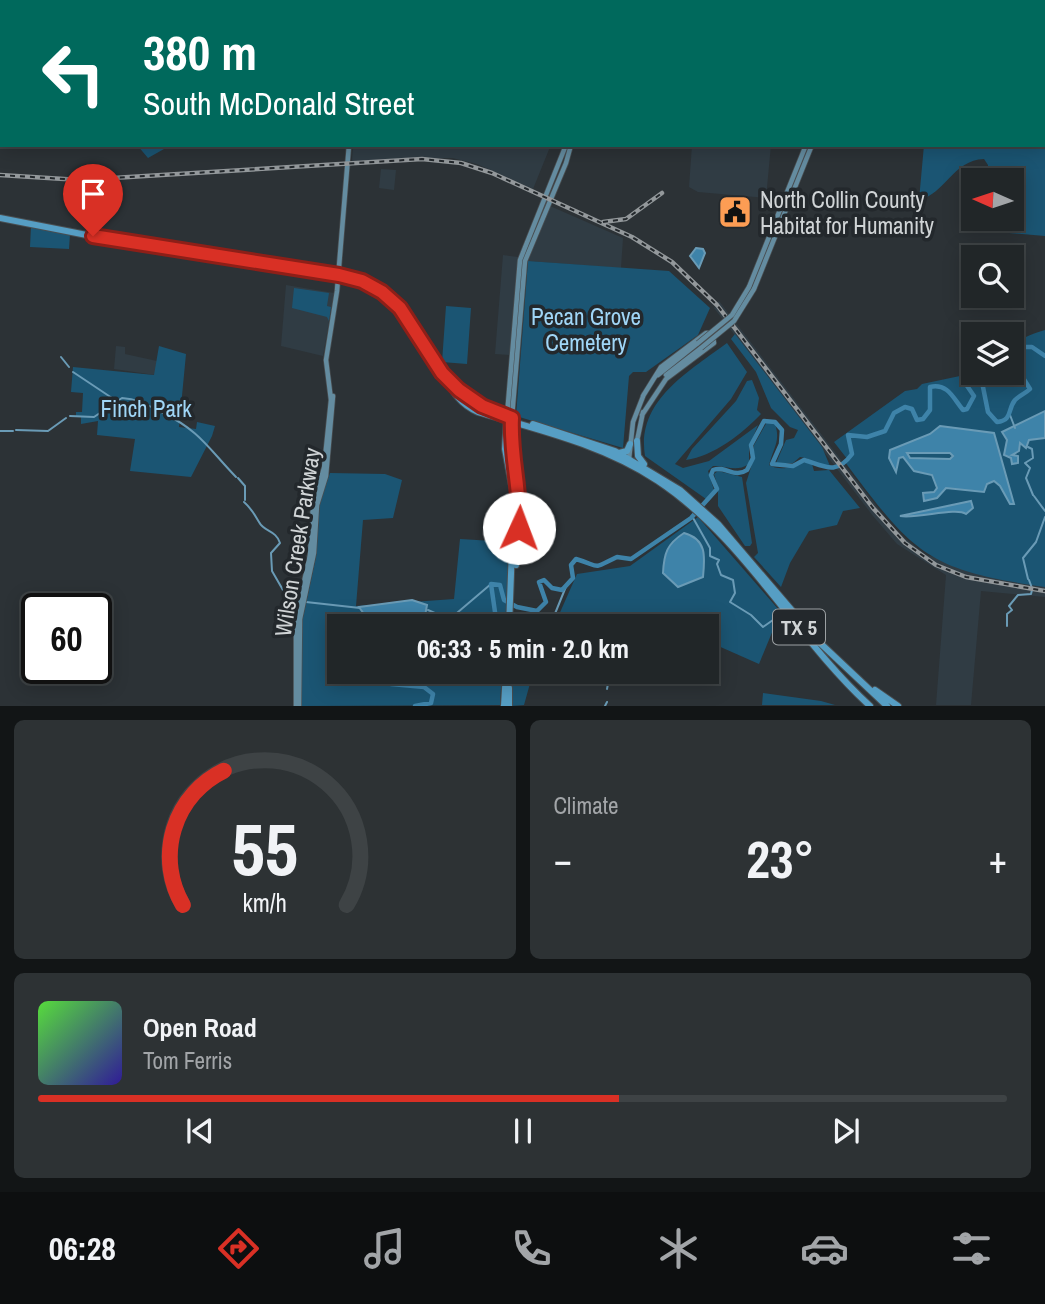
<!DOCTYPE html>
<html lang="en">
<head>
<meta charset="utf-8">
<style>
  body { margin:0; font-family:"Archivo Narrow",sans-serif; background:#2d3234; color:#f1f3f6; height:100vh; display:flex; flex-direction:column; font-size:26px; white-space:nowrap }
  * { box-sizing:border-box; margin:0 }
  p { font-size:23px; color:#a2a5a8 }
  .icon { flex:none; width:38px; height:38px; fill:none; stroke:currentColor; stroke-width:2; stroke-linecap:round; stroke-linejoin:round }
  .map { position:relative; height:706px; overflow:hidden }
  .side { display:flex; flex-direction:column; gap:14px; padding:14px; background:#121516; flex:1 }
  .side>* { flex:none }
  .guide { position:absolute; left:0px; top:0px; width:1046px; height:147px; box-shadow:0 4px 18px #0003,0 0 0 2px #3e4345; background:#00695c; color:#fff; overflow:hidden }
  .needle { width:46px; rotate:273deg }
  .buttons { position:absolute; left:961px; top:168px; display:grid; gap:14px }
  .buttons a { display:grid; place-items:center; width:63px; height:63px; border-radius:0px; background:#212628; box-shadow:0 4px 18px #0003,0 0 0 2px #3e4345; font-size:35px }
  .speed { position:absolute; left:21px; top:593px; display:flex; gap:14px; font-size:35px; font-weight:700; text-align:center }
  .speed>* { display:grid; place-content:center; width:91px; height:91px; border-radius:50%; background:#212628; box-shadow:0 4px 18px #0003,0 0 0 2px #3e4345; line-height:1 }
  .speed .limit { border:4px solid #111; border-radius:10px; background:#fff; color:#111 }
  .pin { position:absolute; display:grid; place-items:center; width:60px; height:60px; color:#fff; margin:-72px -30px; border-radius:50% 50% 50% 0; rotate:-45deg; box-shadow:0 0 7px #0007 }
  .pin .icon { rotate:45deg }
  .me { position:absolute; width:77px; margin:-38px; rotate:2deg; stroke-linejoin:round; filter:drop-shadow(0 0 5px #0008) }
  .turn { display:flex; align-items:center; gap:24px; height:147px; padding:0 28px; font-size:32px }
  .turn .icon { width:91px; height:91px; stroke-width:2.5 }
  .turn b { display:block; font-size:49px; line-height:60px }
  .big { font-size:52px; font-weight:800; line-height:1.1 }
  .side .widget { flex:1; display:flex; flex-direction:column; justify-content:center; gap:10px; min-width:0; padding:0 24px; border-radius:10px; background:#2d3234 }
  .side .dial { align-items:center; gap:0 }
  .dial svg { height:182px; overflow:visible; fill:none; stroke:#3e4345; stroke-width:7; stroke-linecap:round; text-anchor:middle }
  .dial text { fill:#f1f3f6; stroke:none }
  .song { display:flex; align-items:center; gap:21px }
  .cover { width:84px; height:84px; border-radius:10px; background:linear-gradient(135deg,hsl(110 70% 55%),hsl(250 70% 35%)) }
  .played { height:7px; border-radius:4px; background:linear-gradient(90deg,#d93025 60%,#3e4345 60%) }
  .keys { display:flex; justify-content:space-around; direction:ltr }
  .heat { display:flex; justify-content:space-between; align-items:center; font-size:38px; direction:ltr }
  .side .tiles { flex:1; display:grid; gap:14px; grid-template-columns:1fr 1fr }
  .widget:last-child { grid-column:span 2 }
  .trip { position:absolute; left:327px; top:614px; width:392px; height:70px; border-radius:0px; background:#212628; box-shadow:0 4px 18px #0003,0 0 0 2px #3e4345; font-weight:800; line-height:70px; text-align:center }
  .dock { display:flex; height:112px; justify-content:space-around; align-items:center; background:#0d0f10; color:#a2a5a8 }
  .dock .icon { width:49px; height:49px }
  .dock .on { color:#d93025 }
  .dock b { font-size:32px; color:#f1f3f6 }
  .map>svg:first-child { display:block }
  .built { fill:#303c44 }
  .green { fill:#1b5573 }
  .water { fill:#3e83a9; stroke:#6a9bb6; stroke-width:2; fill-rule:evenodd }
  .lines { fill:none; stroke-linecap:round; stroke-linejoin:round }
  .stream { stroke:#6a9bb6; stroke-width:2 }
  .river { stroke:#3e83a9; stroke-width:4.5 }
  .secondary-casing { stroke:#494e51; stroke-width:6 }
  .primary-casing { stroke:#494e51; stroke-width:8 }
  .secondary { stroke:#648ca0; stroke-width:4.5 }
  .primary { stroke:#569ec4; stroke-width:6 }
  .rail-casing { stroke:#93989b; stroke-width:4.5 }
  .rail { stroke:#23282c; stroke-width:2; stroke-dasharray:5; stroke-linecap:butt }
  .secondary-bridge-casing { stroke:#494e51; stroke-width:6; stroke-linecap:butt }
  .secondary-bridge { stroke:#648ca0; stroke-width:4.5 }
  .route-casing { stroke:#8d1f18; stroke-width:18 }
  .route { stroke:#d93025; stroke-width:12 }
  .labels { text-anchor:middle; dominant-baseline:central; stroke-width:7; stroke-linejoin:round; paint-order:stroke }
  .shield { fill:#23282c; stroke:#9ca0a3; stroke-width:2 }
  .shield-label { font-size:21px; font-weight:bold; fill:#d0d4d6 }
  .poi-label { font-size:23px; fill:#d0d4d6; stroke:#23282c; text-anchor:start }
  .park-label { font-size:23px; fill:#a0d6f7; stroke:#23282c }
  .street-label { font-size:23px; fill:#d0d4d6; stroke:#23282c }
</style>
</head>
<body>
<div class="map">
<svg width="1045" height="706" viewBox="0 0 1045 706">
  <rect width="100%" height="100%" fill="#2c3236"/>
  <path class="built" d="M282,0H534L283,2Z
    M706,0H834L706,2Z
    M353,145H523L550,147L533,189L477,164L452,158L352,161Z
    M692,145H771L766,198L698,192L689,187Z
    M381,169L396,170L394,190L379,188Z
    M550,206L623,238L621,268L528,261L529,251Z
    M503,255L518,257L511,355L495,354Z
    M286,285L334,293L323,356L281,346Z
    M719,301L891,525L907,540L926,555L1045,585V597L981,591L971,705H936L946,575L897,544L873,516L714,308Z
    M116,346L125,347V354L157,361L155,375L114,369Z"/>
  <path class="green" d="M1045,116V236L1009,233L963,222L964,216L973,210V219H1012V180H987L988,165L984,159C953,160 945,194 919,200L924,145H1045Z
    M137,145H164V149L148,158Z
    M31,226L70,234L69,249L30,247Z
    M528,261L669,271L710,308L698,335L646,372H633L629,376L623,448L516,416Z
    M294,288L329,293L327,306L331,307L329,321L327,317L292,308Z
    M446,306L471,308L467,364L442,362Z
    M1045,330V587C928,570 914,555 845,462L848,460L834,442L905,391L917,389L922,384L974,373H1012C1012,342 1016,339 1045,330Z
    M735,334L822,447L830,466C819,467 812,458 800,457L793,463H776L786,440L794,438L798,430L790,427L771,408L756,372L731,339Z
    M727,343L747,372L731,399L675,464L683,468L709,461L758,425L749,447V464C735,473 727,465 713,466L708,471L714,490L706,499L645,456C636,401 688,372 727,343Z
    M159,346L186,354L179,427L196,429L197,422L215,426L212,436L191,477L130,471L135,439L97,435L98,421L81,424V416H76V412H82L83,393L71,392L73,367L154,375Z
    M752,380L759,398L757,410L761,414C742,434 714,456 686,460L692,449L736,401L747,381Z
    M767,422L775,424C781,441 773,449 769,465C779,471 793,468 803,462L812,464L814,471L829,470L860,508L843,511L837,525L809,531L790,563L781,587L754,557L758,553L746,483L754,458V445Z
    M718,471L742,477L752,543L750,546H745L718,506V487L714,474Z
    M330,473L385,474L402,480L393,518L363,520L356,606L454,599L460,539L510,542L505,626H340V672H502L500,705L301,706L302,622L316,557L320,501Z
    M698,517L786,618L773,630L759,664L707,641V626H554L577,574L630,566Z
    M297,524L310,526L308,543L295,542Z
    M513,672H628C601,690 562,681 531,680L524,705L511,706Z
    M763,693L821,701L835,705H762Z"/>
  <path class="water" d="M696,248L703,249L705,253L699,268L690,256Z
    M1045,411V438L1029,440L1026,448L1020,443L1019,451L1012,455L1018,456V463L1012,464L1011,458L1004,455L1007,440L1002,432Z
    M940,426L994,433L1014,504H1010L1000,486L994,481L987,484L984,492L946,488L937,498L924,501L923,493L934,492L937,488L932,475L914,471L903,457L899,458L896,472L889,458L890,450L930,434ZM907,453H950L953,456L950,459L910,458Z
    M971,501L973,508L966,514C956,507 918,519 900,516Z
    M684,533C707,539 705,557 703,577L678,587L663,573C664,553 667,544 684,533Z
    M412,600L427,605L425,616L364,614L359,607Z"/>
  <g class="lines">
    <path class="stream" d="M61,357L69,367
      M73,372L115,400
      M1010,415L1015,428
      M70,416L94,417L122,398C139,399 149,406 163,413C200,431 208,448 236,477
      M16,430L48,431L66,418
      M0,431H13
      M1028,447L1032,449L1033,458L1025,463L1030,468L1026,478L1033,495
      M238,478L245,486V500
      M1034,496L1045,511
      M244,502C252,509 254,514 259,522C264,532 276,530 280,543L271,553L272,571L287,597L297,600
      M692,516L710,548V556L719,560L717,564L721,575L733,580L735,593L730,602L751,615L763,627L773,620L779,621
      M1028,579L1023,558L1036,542L1045,517
      M1029,580L1032,588
      M306,602L360,608
      M428,610L437,614
      M441,617L451,618L491,584
      M550,626L567,584
      M1007,626V614L1012,610L1009,606L1018,595L1031,594L1032,590
      M607,689L610,673
      M605,706L607,702"/>
    <path class="river" d="M497,626L491,584L500,585L504,600L517,607L537,611L546,602L539,582L544,580L552,588L562,590L573,578L571,565L576,559C603,567 590,570 617,557L631,559L691,518L717,489L711,475L713,470C726,465 734,479 747,470L753,458L751,445L764,421L775,422L782,430L781,444L772,464L793,466L804,460C824,466 836,476 852,454L848,435L867,437L885,431L894,413L905,407L912,409L917,420L923,419L930,410V387C948,383 953,398 963,410L967,409L974,396L963,380L969,376L982,382L988,412L997,422C1013,420 1007,410 1015,400C1020,395 1026,393 1030,389L1020,373V347H1032L1045,356
      M393,672L391,684L424,687L433,694L431,703L415,706
      M447,672L462,675L466,672"/>
    <defs>
      <path id="secondary" d="M279,0L280,2
        M586,2V0
        M590,2V0
        M920,2L922,0
        M929,2L932,0
        M749,287L806,145
        M754,289L812,145
        M658,375L698,343
        M666,375L701,348
        M642,415L666,379L714,343L712,333H706L661,367L643,396
        M507,416L520,260L566,145
        M512,417L525,261L566,163L571,145
        M637,441L643,412
        M629,459L633,422L644,394
        M296,706V618L310,555L313,505L324,468L331,400L326,360L337,291L349,145
        M299,706L300,619L314,553L317,505L326,476L333,396"/>
      <path id="primary" d="M0,218L97,237L340,275C392,287 414,327 440,369C451,387 457,403 478,412C540,430 604,445 658,481C744,538 794,636 870,706
        M446,376L470,399L513,418
        M507,418L505,449L514,496L509,626
        M512,420V453L520,496L516,565
        M533,424L615,451L680,490L718,524L819,642L887,706
        M637,441L638,456L644,464
        M619,453L627,451L630,444
        M509,688V706
        M875,690L898,706
        M504,706L506,672"/>
    </defs>
    <use href="#secondary" class="secondary-casing"/>
    <use href="#primary" class="primary-casing"/>
    <use href="#secondary" class="secondary"/>
    <use href="#primary" class="primary"/>
    <defs>
      <path id="rail" d="M450,2L451,0
        M0,175L80,180L422,159L461,163L492,173L632,237L672,262L717,305L873,508L905,543L936,565L966,577L1045,591
        M603,222L626,219L662,193"/>
    </defs>
    <use href="#rail" class="rail-casing"/>
    <use href="#rail" class="rail"/>
    <defs>
      <path id="secondary-bridge" d="M698,343L732,315L749,287
        M701,348L734,321L754,289"/>
    </defs>
    <use href="#secondary-bridge" class="secondary-bridge-casing"/>
    <use href="#secondary-bridge" class="secondary-bridge"/>
  </g>
  <g class="lines">
    <defs>
      <path id="route" d="M93,236L339,275L362,281L382,292L400,308L442,373L459,390L482,406L512,418C510,457 521,488 519,528"/>
    </defs>
    <use href="#route" class="route-casing"/>
    <use href="#route" class="route"/>
  </g>
  <defs>
    <symbol id="civic-square" viewBox="-11 -11 22 22"><rect x="-9" y="-9" width="18" height="18" rx="4" fill="#fd9d54" stroke="#23282c"/><path d="M-.6-6.5H3V-4.5H.6V-3L4-1V1h2V6H-6V1h2V-1L-.6-3ZM-1.2 2.5V6h2.4V2.5Z" fill="#111"/></symbol>
  </defs>
  <g fill-rule="evenodd">
    <use href="#civic-square" x="716" y="193" width="38" height="38"/>
  </g>
  <g class="labels">
    <rect class="shield" x="773" y="609.5" width="52" height="35" rx="5"/>
    <g class="shield-label">
      <text x="799" y="627">TX 5</text>
    </g>
    <g class="poi-label">
      <text x="760" y="199">North Collin County<tspan x="760" dy="26">Habitat for Humanity</tspan></text>
    </g>
    <g class="park-label">
      <text x="586" y="316">Pecan Grove<tspan x="586" dy="26">Cemetery</tspan></text>
      <text x="146" y="408">Finch Park</text>
    </g>
    <g class="street-label">
      <text transform="translate(297 542) rotate(-81)">Wilson Creek Parkway</text>
    </g>
  </g>
</svg>
<div class="buttons">
<a><svg class="needle" viewBox="-14 -14 28 28"><path d="M0-13l5 13h-10z" fill="#e53935"/><path d="M0 13l5-13h-10z" fill="#a2a5a8"/></svg></a>
<a><svg class="icon" aria-label="search" viewBox="0 0 24 24"><circle cx="10" cy="10" r="6"/><path d="M15 15l6 6"/></svg></a>
<a><svg class="icon" aria-label="layers" viewBox="0 0 24 24"><path d="M12 4l9 5-9 5-9-5zM3 14l9 5 9-5"/></svg></a>
</div>
<div class="speed"><div class="limit">60</div></div>
<div class="pin" style="left:93px;top:236px;background:#d93025"><svg class="icon" aria-label="arrive" viewBox="0 0 24 24"><path d="M6 21V4h12l-3 4 3 4H6"/></svg></div>
<svg class="me" style="left:519px;top:528px" viewBox="-20 -20 40 40"><circle r="19" fill="#fff"/><path d="M0-13L10 11 0 6-10 11z" fill="#d93025"/></svg>
<div class="trip">06:33 · 5 min · 2.0 km</div>
<div class="guide">
<div class="turn"><svg class="icon" aria-label="left" viewBox="0 0 24 24"><path d="M17 20v-9H6M10 6l-5 5 5 5"/></svg><div><b>380 m</b>South McDonald Street</div></div>
</div>
</div>
<section class="side">
<div class="tiles">
<div class="widget dial"><svg viewBox="0 0 100 80">
<path d="M14 69A42 42 0 1 1 86 69"/>
<path d="M14 69A42 42 0 0 1 32 10" stroke="#d93025"/>
<text x="50" y="56" font-size="32" font-weight="700">55</text>
<text x="50" y="72" font-size="11">km/h</text>
</svg></div>
<div class="widget"><p>Climate</p>
<div class="heat"><a>−</a><b class="big">23°</b><a>+</a></div>
</div>
<div class="widget">
<div class="song"><i class="cover"></i><div><b>Open Road</b><p>Tom Ferris</p></div></div>
<div class="played"></div>
<div class="keys"><svg class="icon" aria-label="previous" viewBox="0 0 24 24"><path d="M18 5L8 12l10 7zM5 5v14"/></svg><svg class="icon" aria-label="pause" viewBox="0 0 24 24"><path d="M8 5v14M16 5v14"/></svg><svg class="icon" aria-label="next" viewBox="0 0 24 24"><path d="M6 5l10 7-10 7zM19 5v14"/></svg></div>
</div>
</div>
</section>
<nav class="dock">
<b>06:28</b>
<svg class="icon on" aria-label="directions" viewBox="0 0 24 24"><path d="M12 3l9 9-9 9-9-9zM9 14v-3h6M13 9l2 2-2 2"/></svg>
<svg class="icon" aria-label="music" viewBox="0 0 24 24"><path d="M9 18V5l10-2v13"/><circle cx="6" cy="18" r="3"/><circle cx="16" cy="16" r="3"/></svg>
<svg class="icon" aria-label="phone" viewBox="0 0 24 24"><path d="M5 4h4l2 5-3 2q2 4 5 5l2-3 5 2v4C11 20 4 13 5 4z"/></svg>
<svg class="icon" aria-label="climate" viewBox="0 0 24 24"><path d="M12 3v18M4 7l16 10M4 17L20 7"/></svg>
<svg class="icon" aria-label="car" viewBox="0 0 24 24"><path d="M5 17H2v-5l4-1 3-4h7l3 4 3 1v5h-3M9 17h6M6 11h13"/><circle cx="7" cy="17" r="2"/><circle cx="17" cy="17" r="2"/></svg>
<svg class="icon" aria-label="filters" viewBox="0 0 24 24"><path d="M4 7h16M4 17h16"/><circle cx="9" cy="7" r="2"/><circle cx="15" cy="17" r="2"/></svg>
</nav>
</body>
</html>
